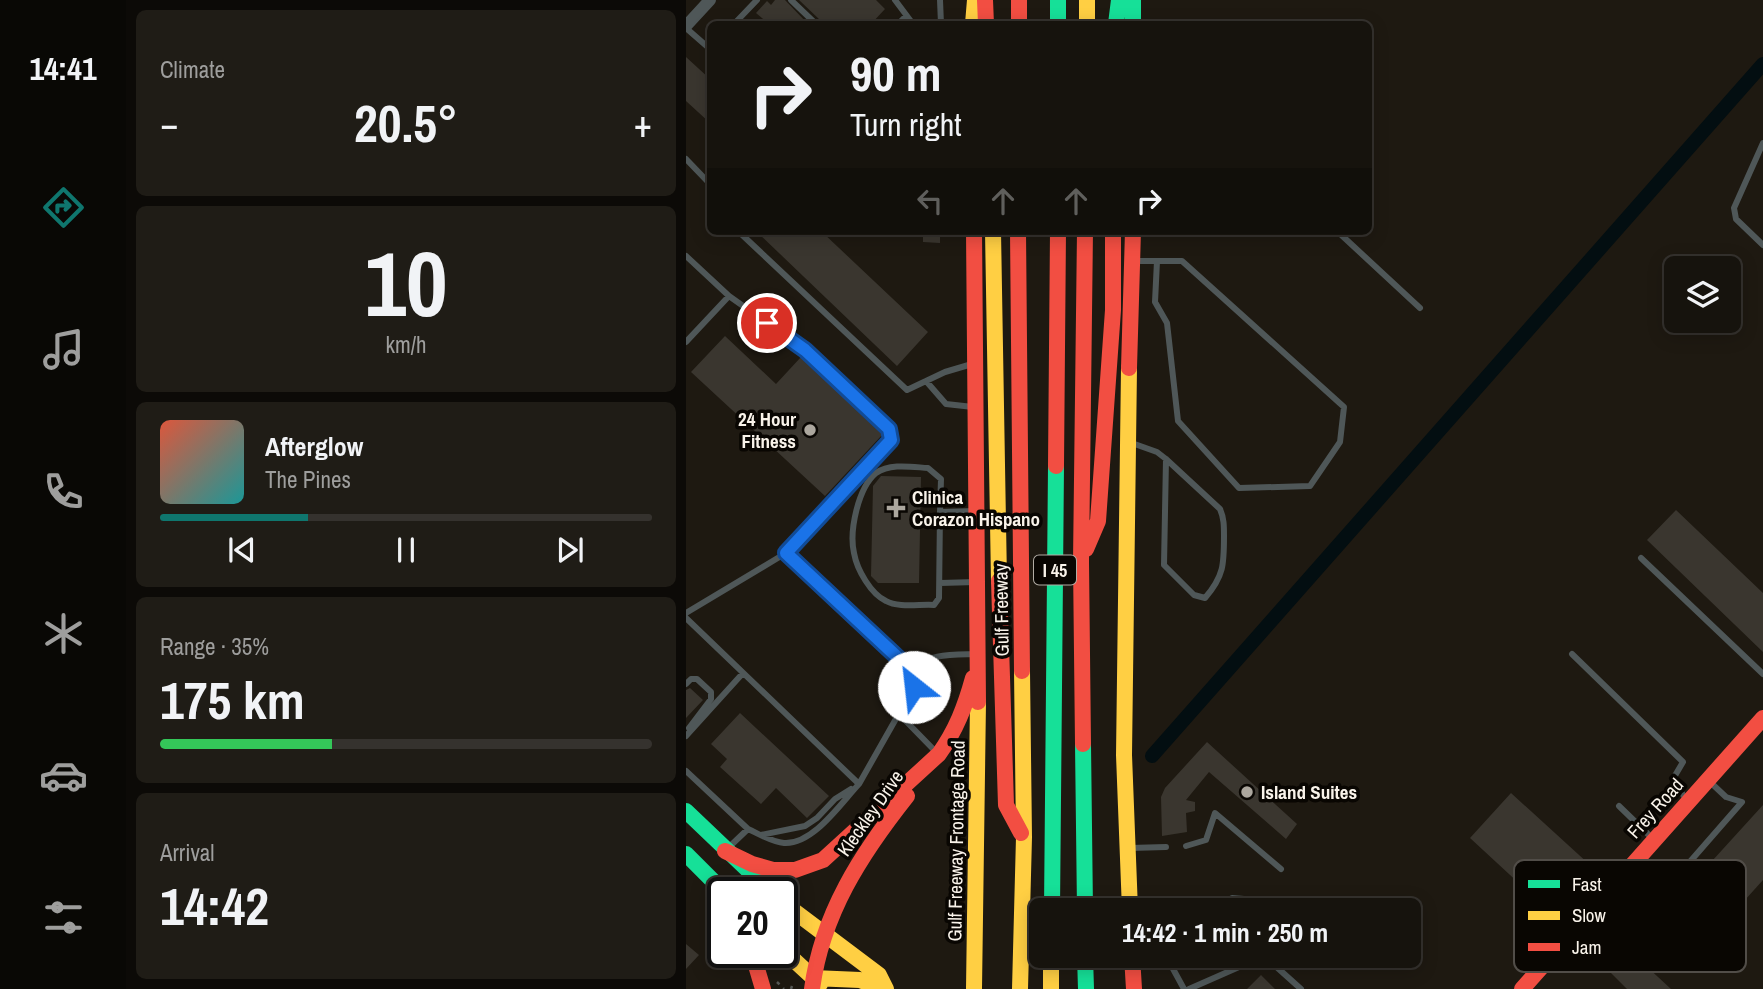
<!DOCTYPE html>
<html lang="en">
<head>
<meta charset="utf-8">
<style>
  body { margin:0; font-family:"Archivo Narrow",sans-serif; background:#1f1c16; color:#f1f3f6; height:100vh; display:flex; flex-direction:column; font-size:26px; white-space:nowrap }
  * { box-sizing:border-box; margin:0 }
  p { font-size:23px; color:#9e9e9d }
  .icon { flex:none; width:38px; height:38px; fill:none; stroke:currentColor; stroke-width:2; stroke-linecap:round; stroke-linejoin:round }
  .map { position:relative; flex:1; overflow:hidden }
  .drawer { display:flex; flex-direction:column; gap:10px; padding:10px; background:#0c0a07; width:560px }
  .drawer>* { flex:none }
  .guide { position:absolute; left:21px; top:21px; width:665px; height:214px; border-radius:10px; box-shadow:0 4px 18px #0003,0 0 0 2px #35322e; background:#16130d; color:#f1f3f6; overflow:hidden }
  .tools { position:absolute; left:978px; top:256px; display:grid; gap:14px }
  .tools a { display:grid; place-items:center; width:77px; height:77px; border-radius:10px; background:#16130d; box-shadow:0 4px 18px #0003,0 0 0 2px #35322e; font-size:35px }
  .speed { position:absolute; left:21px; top:877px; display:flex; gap:14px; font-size:35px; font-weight:700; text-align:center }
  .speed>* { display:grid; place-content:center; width:91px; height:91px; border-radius:50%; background:#16130d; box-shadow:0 4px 18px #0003,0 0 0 2px #35322e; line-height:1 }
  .speed .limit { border:4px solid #111; border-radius:10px; background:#fff; color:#111 }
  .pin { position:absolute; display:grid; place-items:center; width:60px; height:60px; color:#fff; margin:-30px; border:4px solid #fff; border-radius:50%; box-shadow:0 2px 7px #0007 }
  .me { position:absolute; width:77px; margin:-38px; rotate:331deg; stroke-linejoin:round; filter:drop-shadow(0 0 5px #0008) }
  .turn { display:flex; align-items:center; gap:24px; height:147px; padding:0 28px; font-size:32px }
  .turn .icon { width:91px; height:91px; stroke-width:2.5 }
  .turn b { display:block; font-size:49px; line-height:60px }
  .lanes { display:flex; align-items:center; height:66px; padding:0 28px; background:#0003; justify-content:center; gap:35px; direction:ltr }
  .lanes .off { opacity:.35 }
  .big { font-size:52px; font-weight:700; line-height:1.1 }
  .drawer .card { flex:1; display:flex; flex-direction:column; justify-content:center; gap:10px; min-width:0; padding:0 24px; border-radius:10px; background:#1f1c16 }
  .drawer .dial { align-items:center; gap:0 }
  .dial b { font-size:91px; line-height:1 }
  .song { display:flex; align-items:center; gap:21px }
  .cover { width:84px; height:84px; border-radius:10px; background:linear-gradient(135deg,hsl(10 70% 55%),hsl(180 70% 35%)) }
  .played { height:7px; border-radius:4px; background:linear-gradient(90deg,#0f766e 30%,#35322e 30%) }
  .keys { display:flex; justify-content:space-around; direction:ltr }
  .heat { display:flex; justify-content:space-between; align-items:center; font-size:38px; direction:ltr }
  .charge { height:10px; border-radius:5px; background:linear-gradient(90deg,#34c759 35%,#35322e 0) }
  .trip { position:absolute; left:343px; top:898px; width:392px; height:70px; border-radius:10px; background:#16130d; box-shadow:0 4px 18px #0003,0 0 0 2px #35322e; font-weight:700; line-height:70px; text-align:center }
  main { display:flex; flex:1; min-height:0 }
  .tabs { display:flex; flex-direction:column; width:126px; justify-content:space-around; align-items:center; background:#090805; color:#9e9e9d }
  .tabs .icon { width:49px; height:49px }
  .tabs .selected { color:#0f766e }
  .tabs b { font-size:32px; color:#f1f3f6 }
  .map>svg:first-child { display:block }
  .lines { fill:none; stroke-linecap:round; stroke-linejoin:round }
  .canal { stroke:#030e11; stroke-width:14 }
  .building { fill:#3a362f }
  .path { stroke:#585a57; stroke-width:2.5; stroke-dasharray:3.5 5; stroke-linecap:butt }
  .lane { stroke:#4f5758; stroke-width:6 }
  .street { stroke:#4f5758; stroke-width:12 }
  .fast { stroke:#16e098; stroke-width:16 }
  .slow { stroke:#ffcf43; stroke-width:16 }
  .jam { stroke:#f24e42; stroke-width:16 }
  .route-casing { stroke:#114b97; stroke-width:18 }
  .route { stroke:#1a73e8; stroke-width:12 }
  .poi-dot { fill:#aca79e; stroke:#090602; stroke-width:2.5 }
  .labels { text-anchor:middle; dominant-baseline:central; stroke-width:7; stroke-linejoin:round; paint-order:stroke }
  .shield { fill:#090602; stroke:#b1aca4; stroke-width:2 }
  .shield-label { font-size:18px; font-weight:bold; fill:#f9f3ea }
  .poi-label { font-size:19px; font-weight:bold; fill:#f9f3ea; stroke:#090602; text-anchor:start }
  .street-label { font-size:19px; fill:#f9f3ea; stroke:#090602 }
  .key { fill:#090602; stroke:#514d48; stroke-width:2 }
  .key-label { font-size:19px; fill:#f9f3ea }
</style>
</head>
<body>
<main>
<nav class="tabs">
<b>14:41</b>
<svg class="icon selected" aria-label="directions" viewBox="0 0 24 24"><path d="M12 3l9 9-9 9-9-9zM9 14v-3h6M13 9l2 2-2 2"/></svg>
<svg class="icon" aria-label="music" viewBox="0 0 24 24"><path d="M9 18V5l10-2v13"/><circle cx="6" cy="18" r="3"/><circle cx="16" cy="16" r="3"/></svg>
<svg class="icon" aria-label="phone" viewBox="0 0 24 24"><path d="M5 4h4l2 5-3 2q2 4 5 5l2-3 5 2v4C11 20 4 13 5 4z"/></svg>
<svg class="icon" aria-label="climate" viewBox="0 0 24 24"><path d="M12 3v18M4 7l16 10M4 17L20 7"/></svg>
<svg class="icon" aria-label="car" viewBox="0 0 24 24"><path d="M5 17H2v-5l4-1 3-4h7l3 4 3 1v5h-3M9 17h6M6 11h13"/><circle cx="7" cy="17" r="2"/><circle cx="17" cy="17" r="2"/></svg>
<svg class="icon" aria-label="filters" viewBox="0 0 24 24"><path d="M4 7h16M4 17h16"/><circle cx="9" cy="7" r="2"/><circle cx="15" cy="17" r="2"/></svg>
</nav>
<section class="drawer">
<div class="card"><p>Climate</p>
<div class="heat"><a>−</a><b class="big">20.5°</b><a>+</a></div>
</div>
<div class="card dial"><b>10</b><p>km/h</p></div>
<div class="card">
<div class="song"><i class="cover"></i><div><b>Afterglow</b><p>The Pines</p></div></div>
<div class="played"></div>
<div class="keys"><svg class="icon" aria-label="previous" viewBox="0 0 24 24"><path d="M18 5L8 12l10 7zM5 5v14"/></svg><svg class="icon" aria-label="pause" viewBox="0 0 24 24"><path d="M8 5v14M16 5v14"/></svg><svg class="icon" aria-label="next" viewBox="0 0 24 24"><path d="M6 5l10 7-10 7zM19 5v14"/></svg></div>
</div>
<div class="card"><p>Range · 35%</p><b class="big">175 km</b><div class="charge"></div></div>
<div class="card"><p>Arrival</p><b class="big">14:42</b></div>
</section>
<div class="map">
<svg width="1077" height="989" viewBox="0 0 1077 989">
  <rect width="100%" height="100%" fill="#1e1911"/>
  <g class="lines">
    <path class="canal" d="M466,756L1077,64"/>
  </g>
  <path class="building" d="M89,0H99L122,24H83L70,13L81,1L85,5Z
    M113,0H190L199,9L185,24H136L134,20Z
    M0,57L24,79V123L0,101Z
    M70,231H135L242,332L211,366Z
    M237,231H254V243L237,242Z
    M39,336L90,384L115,357L197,434L139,496L5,372Z
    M195,476L235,477L233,583H192L185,576L187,486Z
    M990,510L1077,593V652L961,540Z
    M4,688L17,700L0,718V690Z
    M54,713L143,796L121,818L90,788L75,804L34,767L41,759L25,744Z
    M521,742L611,824L600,839L523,772L500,800L509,802V811L500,813L501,832L476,836L475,797L479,788Z
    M825,793L904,865L862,910L784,838Z
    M1077,805V880L1013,951L976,916Z
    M0,944L13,955L0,969Z
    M945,952L985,989H941L925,973Z
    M575,975L589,989H561Z"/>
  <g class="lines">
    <path class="path" d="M91,982L98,989
      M105,989L106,986"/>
    <path class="lane" d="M105,0L130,24
      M209,0L227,24
      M254,0L255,24
      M48,24L71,0
      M212,24L220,16
      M0,28L24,49
      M1077,143L1048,208L1050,219L1077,245
      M0,159L24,184
      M52,231L221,390L259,372L286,364
      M651,231L734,308
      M0,256L43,296L119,350L203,429L205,440L100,553
      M449,261H496L658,407L654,442L624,486L553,488L492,421L481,323L469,302L471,261
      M0,342L43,296
      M240,381L260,404L287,407
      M443,442L471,452L480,459L534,509C538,518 538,526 538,536C538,564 538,576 519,598L508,595L478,565L480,459
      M254,512L253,598L248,605C234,604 212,608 200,601C185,594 171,570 168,553C163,531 172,488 190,473C204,463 226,467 242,468L255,479L254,512L289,511
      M955,558L1077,674
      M254,583L290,582
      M0,613L100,553L224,669C244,653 267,655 292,654
      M0,618L173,784L228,687L224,669
      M886,654L997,762L987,779L1001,801
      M0,684L5,679H11L25,692V699L3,728
      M213,714L251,753
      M0,736L57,673
      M0,771L62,829
      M933,806L967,839
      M75,835L119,826L131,818L149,799L165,789
      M500,846L520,840L529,813L595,869
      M444,848L480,847
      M41,849L62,829C73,834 86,842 98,843C127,845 155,803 173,784
      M525,910L546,898L558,899L569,910
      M891,931L920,958L1056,802L1040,797L1023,781
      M480,956L498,989
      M586,956L585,962L615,989
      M503,989L578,956"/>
    <path class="street" d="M0,26L24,0"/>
    <path class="fast" d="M372,0V24
      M447,0V24
      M430,24L433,0
      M397,744L399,910
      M0,811L85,892
      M0,854L38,892
      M366,910L370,466
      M399,956L400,989"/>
    <path class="slow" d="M401,0V24
      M287,24L289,0
      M307,231L313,581
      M443,368L438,755L444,910
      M96,902L193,975L200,989
      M96,949L134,984
      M365,956V989
      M127,978L174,980L197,989
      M288,989L292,702
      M334,989L338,837L336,671"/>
    <path class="jam" d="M299,0L300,24
      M333,0V24
      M288,231L292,702
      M332,231L336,671
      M443,368L447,231
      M370,466L372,231
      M400,549L412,521L427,310V231
      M313,581L320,805L335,833
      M397,744L395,562L399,231
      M39,851L66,864L87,870H109L137,860L253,754C270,730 279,707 287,678
      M66,952L77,989
      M446,956L448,989
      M126,989C136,914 175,854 221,796
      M836,989L1077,718"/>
  </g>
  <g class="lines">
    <defs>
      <path id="route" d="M81,323L119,350L203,429L205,440L100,553L224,669L228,687"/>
    </defs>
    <use href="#route" class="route-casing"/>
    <use href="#route" class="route"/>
  </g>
  <g class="poi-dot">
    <circle cx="124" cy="430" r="7"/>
    <path d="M206.5 497.5h7v7h7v7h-7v7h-7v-7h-7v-7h7z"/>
    <circle cx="561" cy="792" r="7"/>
  </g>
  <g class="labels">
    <rect class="shield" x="348" y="555.5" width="42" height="29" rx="5"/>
    <g class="shield-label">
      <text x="369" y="570">I 45</text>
    </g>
    <g class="poi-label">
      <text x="110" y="419" text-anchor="end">24 Hour<tspan x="110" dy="22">Fitness</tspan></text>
      <text x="226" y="497">Clinica<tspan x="226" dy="22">Corazon Hispano</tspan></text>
      <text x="575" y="792">Island Suites</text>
    </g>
    <g class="street-label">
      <text transform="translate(315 610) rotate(-91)">Gulf Freeway</text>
      <text transform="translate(969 808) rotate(-48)">Frey Road</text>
      <text transform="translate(184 813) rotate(-55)">Kleckley Drive</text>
      <text transform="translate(270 841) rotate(-89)">Gulf Freeway Frontage Road</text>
    </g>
  </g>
  <rect x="828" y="860" width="232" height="112" rx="10" class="key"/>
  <rect x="842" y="880" width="32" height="8" fill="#16e098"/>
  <rect x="842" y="911" width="32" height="9" fill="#ffcf43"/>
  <rect x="842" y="943" width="32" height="8" fill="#f24e42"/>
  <g class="key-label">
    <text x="886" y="891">Fast</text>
    <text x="886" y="922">Slow</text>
    <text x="886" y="954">Jam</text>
  </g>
</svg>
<div class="tools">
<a><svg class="icon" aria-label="layers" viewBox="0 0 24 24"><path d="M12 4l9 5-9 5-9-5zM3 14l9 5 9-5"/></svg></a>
</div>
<div class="speed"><div class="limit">20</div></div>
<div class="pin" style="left:81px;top:323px;background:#d93025"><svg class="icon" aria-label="arrive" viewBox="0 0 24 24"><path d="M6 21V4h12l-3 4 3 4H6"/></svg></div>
<svg class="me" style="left:228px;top:687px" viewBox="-20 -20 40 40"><circle r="19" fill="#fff"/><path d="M0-13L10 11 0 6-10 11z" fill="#1a73e8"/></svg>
<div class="trip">14:42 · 1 min · 250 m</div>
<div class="guide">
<div class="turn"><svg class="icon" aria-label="right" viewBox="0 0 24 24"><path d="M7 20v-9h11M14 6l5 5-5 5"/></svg><div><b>90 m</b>Turn right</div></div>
<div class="lanes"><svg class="icon off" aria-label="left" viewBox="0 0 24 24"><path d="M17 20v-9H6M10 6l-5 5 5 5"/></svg><svg class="icon off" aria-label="ahead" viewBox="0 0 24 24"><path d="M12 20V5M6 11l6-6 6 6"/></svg><svg class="icon off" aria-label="ahead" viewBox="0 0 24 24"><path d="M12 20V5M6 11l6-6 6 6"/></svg><svg class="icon" aria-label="right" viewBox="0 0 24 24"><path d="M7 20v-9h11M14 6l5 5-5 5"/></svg></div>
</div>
</div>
</main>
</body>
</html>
